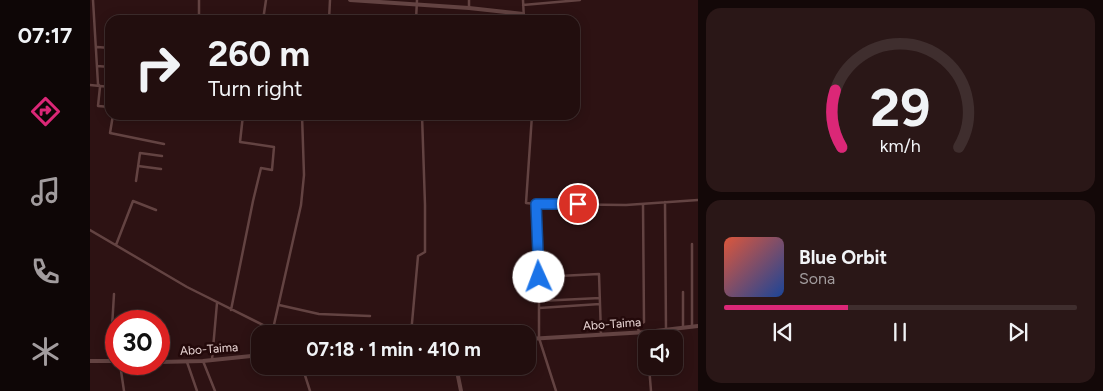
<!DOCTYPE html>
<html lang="en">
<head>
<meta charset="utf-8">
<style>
  body { margin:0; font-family:Figtree,sans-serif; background:#2a1717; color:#f1f3f6; height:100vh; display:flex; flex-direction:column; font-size:19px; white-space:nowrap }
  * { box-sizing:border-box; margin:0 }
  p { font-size:16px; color:#a29c9e }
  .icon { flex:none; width:28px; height:28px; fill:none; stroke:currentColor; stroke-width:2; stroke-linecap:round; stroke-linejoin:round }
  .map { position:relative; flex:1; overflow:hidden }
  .side { display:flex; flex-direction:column; gap:8px; padding:8px; background:#130808; width:405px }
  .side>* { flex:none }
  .top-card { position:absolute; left:15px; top:15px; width:475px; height:105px; border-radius:15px; box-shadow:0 2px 12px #0003,0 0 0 1px #3f2e2e; background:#220e0e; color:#f1f3f6; overflow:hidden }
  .tools { position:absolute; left:548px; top:330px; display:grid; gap:10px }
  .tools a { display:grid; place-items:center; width:45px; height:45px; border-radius:10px; background:#220e0e; box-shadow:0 2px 12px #0003,0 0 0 1px #3f2e2e; font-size:25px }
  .speed { position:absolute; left:15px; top:310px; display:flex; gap:10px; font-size:25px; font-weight:700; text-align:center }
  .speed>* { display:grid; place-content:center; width:65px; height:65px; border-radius:50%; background:#220e0e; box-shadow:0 2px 12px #0003,0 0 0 1px #3f2e2e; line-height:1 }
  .speed .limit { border:8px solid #d22; background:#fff; color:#111 }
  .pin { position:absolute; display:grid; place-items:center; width:42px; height:42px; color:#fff; margin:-21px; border:2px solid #fff; border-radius:50%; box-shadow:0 1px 5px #0007 }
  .me { position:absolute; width:55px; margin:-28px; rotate:358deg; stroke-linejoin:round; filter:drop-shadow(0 0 4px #0008) }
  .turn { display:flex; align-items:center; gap:18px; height:105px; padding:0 20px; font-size:22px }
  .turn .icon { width:65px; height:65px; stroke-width:2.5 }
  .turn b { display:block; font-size:35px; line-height:42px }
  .side .widget { flex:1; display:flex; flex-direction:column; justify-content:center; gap:8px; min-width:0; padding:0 18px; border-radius:15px; background:#2a1717 }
  .side .dial { align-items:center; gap:0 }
  .dial svg { height:130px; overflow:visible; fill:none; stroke:#3f2e2e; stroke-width:7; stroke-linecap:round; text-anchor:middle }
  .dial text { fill:#f1f3f6; stroke:none }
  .song { display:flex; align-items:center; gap:15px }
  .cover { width:60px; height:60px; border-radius:8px; background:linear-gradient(135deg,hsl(10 70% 55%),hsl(220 70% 35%)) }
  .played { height:5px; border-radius:2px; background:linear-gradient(90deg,#db2777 35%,#3f2e2e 35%) }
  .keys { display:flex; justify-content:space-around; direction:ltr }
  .trip { position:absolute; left:161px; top:325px; width:285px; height:50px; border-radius:15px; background:#220e0e; box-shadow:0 2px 12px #0003,0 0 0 1px #3f2e2e; font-weight:700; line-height:50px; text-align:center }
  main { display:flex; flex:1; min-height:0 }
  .tabs { display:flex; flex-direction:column; width:90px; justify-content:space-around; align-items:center; background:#0e0606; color:#a29c9e }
  .tabs .icon { width:35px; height:35px }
  .tabs .on { color:#db2777 }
  .tabs b { font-size:22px; color:#f1f3f6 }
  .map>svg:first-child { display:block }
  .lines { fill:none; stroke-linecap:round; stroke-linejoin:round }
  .minor { stroke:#634342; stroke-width:2.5 }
  .tertiary { stroke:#634342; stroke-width:4 }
  .route-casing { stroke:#114b97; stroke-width:12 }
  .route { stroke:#1a73e8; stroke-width:9 }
  .labels { text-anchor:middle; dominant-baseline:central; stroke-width:5; stroke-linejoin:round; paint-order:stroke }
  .street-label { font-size:12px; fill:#ebd7d6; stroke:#23090a }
</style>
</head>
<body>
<main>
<nav class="tabs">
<b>07:17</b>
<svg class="icon on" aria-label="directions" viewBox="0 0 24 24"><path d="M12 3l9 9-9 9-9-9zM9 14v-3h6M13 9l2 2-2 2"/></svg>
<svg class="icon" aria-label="music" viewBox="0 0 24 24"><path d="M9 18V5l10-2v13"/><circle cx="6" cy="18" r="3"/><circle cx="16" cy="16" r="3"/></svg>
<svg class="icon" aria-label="phone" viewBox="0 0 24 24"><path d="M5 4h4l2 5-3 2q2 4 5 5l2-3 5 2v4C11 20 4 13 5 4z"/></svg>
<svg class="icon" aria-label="climate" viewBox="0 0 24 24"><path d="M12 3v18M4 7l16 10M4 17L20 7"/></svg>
</nav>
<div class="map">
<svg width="608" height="391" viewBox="0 0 608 391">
  <rect width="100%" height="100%" fill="#2d1213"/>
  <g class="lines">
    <path class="minor" d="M3,0L8,84L10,87L8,106L20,107
      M433,0L434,20
      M433,5L490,0
      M379,8V0
      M109,20V0
      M173,20L176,0
      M239,20L240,0
      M326,20L327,0
      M7,47L20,48
      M7,66L20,67
      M0,85L20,87
      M23,115L20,133L74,144
      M442,115L436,203L446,204L449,277V338L466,391
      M48,166L71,169
      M46,181L50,153L72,156
      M575,202L576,330
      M446,204L536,205L608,200
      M0,230L97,287L191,334
      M26,245L43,201L66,210
      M449,277L509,274L511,334
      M449,301L510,298
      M189,305L229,314L280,316
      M449,308L510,304
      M141,310L163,201L171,168L182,170L184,147L150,142L153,115
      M593,327V292
      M602,327V244
      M183,329L211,205L214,175L212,115
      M549,332L547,325L554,322L553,204
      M321,334L328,256L335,252V205L332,115
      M122,360L127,303
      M20,361L24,294
      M113,361L125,391
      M97,362L107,391
      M30,364L34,391
      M212,366L220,391
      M559,366L561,391"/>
    <path class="tertiary" d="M260,0L379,8L433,14
      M438,339L557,332L608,326
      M0,361H26
      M69,362L113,361L170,355
      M366,366L371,391"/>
  </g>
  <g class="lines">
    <defs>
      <path id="route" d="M449,277L446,204H488"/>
    </defs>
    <use href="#route" class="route-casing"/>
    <use href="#route" class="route"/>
  </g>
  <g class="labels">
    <g class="street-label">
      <text transform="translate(522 324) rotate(-4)">Abo-Taima</text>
      <text transform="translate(119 349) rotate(-4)">Abo-Taima</text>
    </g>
  </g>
</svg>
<div class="tools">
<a><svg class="icon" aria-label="sound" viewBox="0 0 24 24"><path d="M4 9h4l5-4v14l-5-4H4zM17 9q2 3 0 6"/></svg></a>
</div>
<div class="speed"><div class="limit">30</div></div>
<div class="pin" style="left:488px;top:204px;background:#d93025"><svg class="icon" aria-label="arrive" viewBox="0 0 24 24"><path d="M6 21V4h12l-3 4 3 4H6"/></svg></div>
<svg class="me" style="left:449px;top:277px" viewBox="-20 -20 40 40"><circle r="19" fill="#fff"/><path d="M0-13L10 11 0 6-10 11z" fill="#1a73e8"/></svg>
<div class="trip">07:18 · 1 min · 410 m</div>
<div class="top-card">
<div class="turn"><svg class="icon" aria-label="right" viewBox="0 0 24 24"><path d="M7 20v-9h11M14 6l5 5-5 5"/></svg><div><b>260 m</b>Turn right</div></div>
</div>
</div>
<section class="side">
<div class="widget dial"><svg viewBox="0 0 100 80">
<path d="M14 69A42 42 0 1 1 86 69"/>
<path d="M14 69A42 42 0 0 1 10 34" stroke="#db2777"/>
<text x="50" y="56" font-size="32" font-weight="700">29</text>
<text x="50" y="72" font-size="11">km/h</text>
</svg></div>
<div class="widget">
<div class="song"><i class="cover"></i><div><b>Blue Orbit</b><p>Sona</p></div></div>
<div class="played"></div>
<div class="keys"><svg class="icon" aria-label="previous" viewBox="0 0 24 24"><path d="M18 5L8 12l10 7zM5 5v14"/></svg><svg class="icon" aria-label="pause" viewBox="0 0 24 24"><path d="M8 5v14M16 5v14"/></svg><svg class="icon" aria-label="next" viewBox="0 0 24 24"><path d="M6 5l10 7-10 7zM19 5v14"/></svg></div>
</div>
</section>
</main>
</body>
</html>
